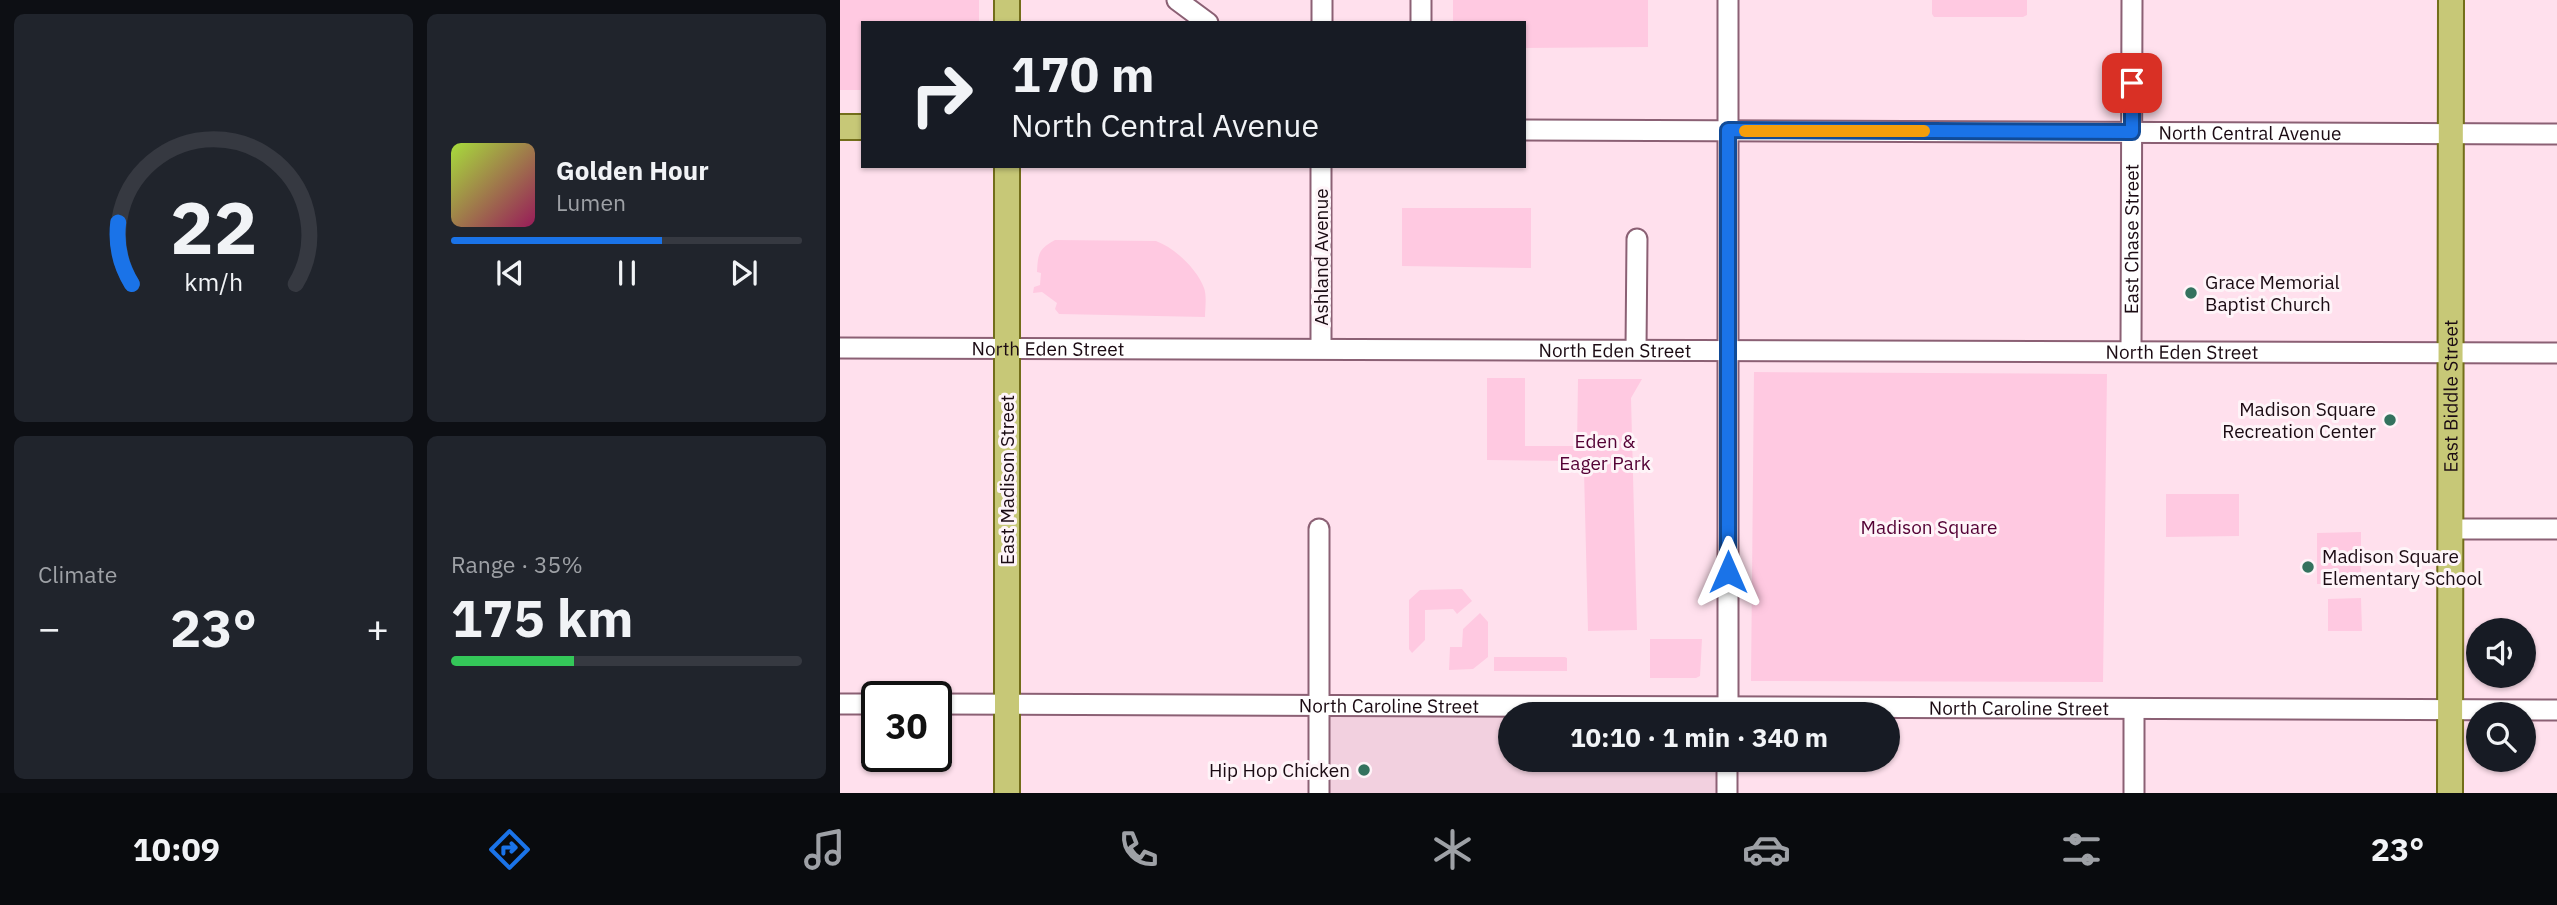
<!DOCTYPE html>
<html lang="en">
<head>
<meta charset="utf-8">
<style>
  body { margin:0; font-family:"IBM Plex Sans",sans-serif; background:#20242c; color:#f1f3f6; height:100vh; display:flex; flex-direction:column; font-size:26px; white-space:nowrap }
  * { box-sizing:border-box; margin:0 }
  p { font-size:23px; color:#9ea1a6 }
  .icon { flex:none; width:38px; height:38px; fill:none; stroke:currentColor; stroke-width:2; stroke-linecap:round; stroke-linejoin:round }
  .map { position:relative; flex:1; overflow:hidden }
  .drawer { display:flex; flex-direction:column; gap:14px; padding:14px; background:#0d0f14; width:840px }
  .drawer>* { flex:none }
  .top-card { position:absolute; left:21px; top:21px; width:665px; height:147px; border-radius:0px; box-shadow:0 2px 5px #0004; background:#171b24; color:#f1f3f6; overflow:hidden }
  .controls { position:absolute; left:1626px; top:618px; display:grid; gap:14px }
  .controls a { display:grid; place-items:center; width:70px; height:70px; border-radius:50%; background:#171b24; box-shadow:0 2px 5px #0004; font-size:35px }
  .speed { position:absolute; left:21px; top:681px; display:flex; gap:14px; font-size:35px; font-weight:700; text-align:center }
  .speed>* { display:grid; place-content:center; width:91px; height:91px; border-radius:50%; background:#171b24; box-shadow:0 2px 5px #0004; line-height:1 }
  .speed .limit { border:4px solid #111; border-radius:10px; background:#fff; color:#111 }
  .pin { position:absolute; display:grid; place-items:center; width:60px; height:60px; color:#fff; margin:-30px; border-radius:14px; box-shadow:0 4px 10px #0006 }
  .me { position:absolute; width:77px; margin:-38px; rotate:0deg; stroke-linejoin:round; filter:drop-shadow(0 0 5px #0008) }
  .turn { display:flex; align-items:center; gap:24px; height:147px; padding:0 35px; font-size:32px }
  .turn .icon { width:91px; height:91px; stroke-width:2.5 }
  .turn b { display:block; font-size:49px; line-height:60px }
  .big { font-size:52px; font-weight:700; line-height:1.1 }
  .drawer .tile { flex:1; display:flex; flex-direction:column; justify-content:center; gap:10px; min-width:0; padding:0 24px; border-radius:10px; background:#20242c }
  .drawer .dial { align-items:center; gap:0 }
  .dial svg { height:182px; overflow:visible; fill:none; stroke:#363941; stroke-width:7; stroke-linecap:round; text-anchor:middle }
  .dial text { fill:#f1f3f6; stroke:none }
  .song { display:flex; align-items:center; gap:21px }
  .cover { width:84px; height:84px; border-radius:10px; background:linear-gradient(135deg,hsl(80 70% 55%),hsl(330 70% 35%)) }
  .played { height:7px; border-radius:4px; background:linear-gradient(90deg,#1a73e8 60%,#363941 60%) }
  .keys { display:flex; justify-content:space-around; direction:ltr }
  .heat { display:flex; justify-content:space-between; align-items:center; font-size:38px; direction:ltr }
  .charge { height:10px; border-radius:5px; background:linear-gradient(90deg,#34c759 35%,#363941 0) }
  .drawer .tiles { flex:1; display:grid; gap:14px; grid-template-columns:repeat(2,1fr) }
  .trip { position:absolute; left:658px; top:702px; width:402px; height:70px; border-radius:35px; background:#171b24; box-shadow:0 2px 5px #0004; font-weight:700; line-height:70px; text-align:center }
  .dock { display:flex; height:112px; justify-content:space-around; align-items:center; background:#090b0e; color:#9ea1a6 }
  .dock .icon { width:49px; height:49px }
  .dock .current { color:#1a73e8 }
  .dock b { font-size:32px; color:#f1f3f6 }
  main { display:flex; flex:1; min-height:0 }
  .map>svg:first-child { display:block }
  .built { fill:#f2d0df }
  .green { fill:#ffc9e1 }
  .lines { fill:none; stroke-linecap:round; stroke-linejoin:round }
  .minor-casing { stroke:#8b6074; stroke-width:23 }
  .major-casing { stroke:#736e1a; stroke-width:28 }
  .minor { stroke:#fff; stroke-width:19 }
  .major { stroke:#c7c877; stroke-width:24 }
  .route-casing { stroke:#114b97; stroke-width:18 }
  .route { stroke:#1a73e8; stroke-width:12 }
  .slow { stroke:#f59e0b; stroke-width:12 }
  .poi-dot { fill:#34725e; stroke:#fef4f8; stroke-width:2.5 }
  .labels { text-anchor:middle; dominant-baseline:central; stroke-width:6; stroke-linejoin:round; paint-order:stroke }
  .street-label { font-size:19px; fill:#1b0b13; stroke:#fef4f8 }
  .poi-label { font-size:19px; fill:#1b0b13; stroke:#fef4f8; text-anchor:start }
  .park-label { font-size:19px; fill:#540235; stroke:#fef4f8 }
</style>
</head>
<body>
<main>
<section class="drawer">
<div class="tiles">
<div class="tile dial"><svg viewBox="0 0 100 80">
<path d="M14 69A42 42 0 1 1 86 69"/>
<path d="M14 69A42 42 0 0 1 8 42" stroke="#1a73e8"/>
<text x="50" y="56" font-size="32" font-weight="700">22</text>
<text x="50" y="72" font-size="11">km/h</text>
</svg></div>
<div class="tile">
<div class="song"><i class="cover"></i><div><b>Golden Hour</b><p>Lumen</p></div></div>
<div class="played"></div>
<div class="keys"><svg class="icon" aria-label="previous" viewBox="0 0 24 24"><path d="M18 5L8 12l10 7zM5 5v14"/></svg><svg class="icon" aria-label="pause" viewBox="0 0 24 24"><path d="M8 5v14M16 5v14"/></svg><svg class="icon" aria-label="next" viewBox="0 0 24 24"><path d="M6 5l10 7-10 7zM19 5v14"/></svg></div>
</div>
<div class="tile"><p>Climate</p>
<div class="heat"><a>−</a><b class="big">23°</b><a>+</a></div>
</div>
<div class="tile"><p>Range · 35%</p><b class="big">175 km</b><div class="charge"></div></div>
</div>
</section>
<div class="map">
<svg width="1717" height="793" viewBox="0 0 1717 793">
  <rect width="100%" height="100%" fill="#ffe0ed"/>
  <path class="built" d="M484,705L670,714V760H886V793H481Z"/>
  <path class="green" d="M0,0H139V23H23V90H0Z
    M613,0H808V47L684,48V23H613Z
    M1092,0H1187V15L1183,17H1094L1092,14Z
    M562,208H691V268L562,266Z
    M215,240L316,241C335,248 357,269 364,288C367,296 365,309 365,317L219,314L215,309L217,303L202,292L193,293L194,287L200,285L201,273L197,272C198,255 198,249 215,240Z
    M914,372L1267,374L1263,682L911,681Z
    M647,378H685V446H737L738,379H802L791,398L797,630L748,631L744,471L735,461L647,460Z
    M1326,494H1399V536L1326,537Z
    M1521,532V584H1477V533Z
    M622,589L632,601L617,614L613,609L585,610V640L572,653L569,649V600L580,590Z
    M1521,598L1522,631H1488V599Z
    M640,613L648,622V657L633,669L609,670L610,647H622L623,629Z
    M810,639H862L860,676L856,678H810Z
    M654,657H725L727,658V671H654Z"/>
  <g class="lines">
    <defs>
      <g id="minor">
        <path d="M337,0L368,23"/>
        <path d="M482,23V0"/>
        <path d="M581,23V0"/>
        <path id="s1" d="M684,130L1717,134"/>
        <path id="s2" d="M0,348L1717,353"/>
        <path d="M481,348V166"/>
        <path d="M796,349L797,239"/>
        <path id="s3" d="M1291,351L1292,0"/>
        <path d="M479,529V793"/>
        <path d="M1610,529H1717"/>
        <path d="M0,704H37"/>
        <path id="s4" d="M96,704L1717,710"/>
        <path d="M888,714V0"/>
        <path d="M887,793V760"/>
        <path d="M1294,793V709"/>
      </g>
      <g id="major">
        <path d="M167,0V23"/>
        <path d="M0,127H23"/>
        <path d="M167,793V166"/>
        <path id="s5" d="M1610,793L1611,0"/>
      </g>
    </defs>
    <use href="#minor" class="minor-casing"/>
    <use href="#major" class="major-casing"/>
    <use href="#minor" class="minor"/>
    <use href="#major" class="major"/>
  </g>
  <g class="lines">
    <defs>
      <path id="route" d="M888,572V130L1292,132V83"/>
    </defs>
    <use href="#route" class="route-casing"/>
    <use href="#route" class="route"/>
    <path class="slow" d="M905,131H1084"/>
  </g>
  <g class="poi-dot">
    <circle cx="1351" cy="293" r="7"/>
    <circle cx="1550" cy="420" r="7"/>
    <circle cx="1468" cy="567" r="7"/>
    <circle cx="524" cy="770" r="7"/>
  </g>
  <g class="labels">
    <g class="street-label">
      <text stroke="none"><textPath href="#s1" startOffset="726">North Central Avenue</textPath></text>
      <text stroke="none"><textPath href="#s3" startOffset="112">East Chase Street</textPath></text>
      <text transform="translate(481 257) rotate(-90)">Ashland Avenue</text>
      <text stroke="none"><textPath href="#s2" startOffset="208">North Eden Street</textPath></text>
      <text stroke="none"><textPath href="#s2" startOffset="775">North Eden Street</textPath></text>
      <text stroke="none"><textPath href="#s2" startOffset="1342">North Eden Street</textPath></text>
      <text stroke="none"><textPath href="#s5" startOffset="397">East Biddle Street</textPath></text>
      <text transform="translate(167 480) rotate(-90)">East Madison Street</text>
      <text stroke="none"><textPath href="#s4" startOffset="453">North Caroline Street</textPath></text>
      <text stroke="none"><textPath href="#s4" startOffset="1083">North Caroline Street</textPath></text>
    </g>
    <g class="poi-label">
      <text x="1365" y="282">Grace Memorial<tspan x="1365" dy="22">Baptist Church</tspan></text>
      <text x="1536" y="409" text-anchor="end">Madison Square<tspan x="1536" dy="22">Recreation Center</tspan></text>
      <text x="1482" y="556">Madison Square<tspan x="1482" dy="22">Elementary School</tspan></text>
      <text x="510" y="770" text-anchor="end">Hip Hop Chicken</text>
    </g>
    <g class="park-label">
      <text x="765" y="441">Eden &amp;<tspan x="765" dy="22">Eager Park</tspan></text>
      <text x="1089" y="527">Madison Square</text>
    </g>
  </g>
</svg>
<div class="controls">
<a><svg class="icon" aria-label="sound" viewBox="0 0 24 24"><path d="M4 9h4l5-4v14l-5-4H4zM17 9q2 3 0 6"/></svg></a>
<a><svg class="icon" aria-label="search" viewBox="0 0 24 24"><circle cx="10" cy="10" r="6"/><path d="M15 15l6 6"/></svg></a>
</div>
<div class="speed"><div class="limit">30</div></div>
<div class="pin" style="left:1292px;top:83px;background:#d93025"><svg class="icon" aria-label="arrive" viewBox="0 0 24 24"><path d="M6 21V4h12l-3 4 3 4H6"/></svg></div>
<svg class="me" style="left:888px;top:572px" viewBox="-20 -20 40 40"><path d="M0-17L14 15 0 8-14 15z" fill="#1a73e8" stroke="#fff" stroke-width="4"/></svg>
<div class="trip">10:10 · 1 min · 340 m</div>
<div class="top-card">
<div class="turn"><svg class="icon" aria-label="right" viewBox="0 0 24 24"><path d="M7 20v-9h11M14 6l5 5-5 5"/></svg><div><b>170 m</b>North Central Avenue</div></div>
</div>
</div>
</main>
<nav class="dock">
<b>10:09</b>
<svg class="icon current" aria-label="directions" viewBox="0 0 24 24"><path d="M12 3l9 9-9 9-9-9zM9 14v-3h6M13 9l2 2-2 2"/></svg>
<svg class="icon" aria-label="music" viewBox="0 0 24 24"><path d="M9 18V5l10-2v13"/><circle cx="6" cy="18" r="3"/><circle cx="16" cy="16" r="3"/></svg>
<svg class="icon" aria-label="phone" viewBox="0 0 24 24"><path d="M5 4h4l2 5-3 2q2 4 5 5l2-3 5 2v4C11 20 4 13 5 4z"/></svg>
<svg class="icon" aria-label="climate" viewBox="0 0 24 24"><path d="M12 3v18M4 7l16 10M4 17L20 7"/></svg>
<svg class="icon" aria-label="car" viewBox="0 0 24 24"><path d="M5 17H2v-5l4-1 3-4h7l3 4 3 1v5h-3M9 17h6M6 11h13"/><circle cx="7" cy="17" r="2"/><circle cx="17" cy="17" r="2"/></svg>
<svg class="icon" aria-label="filters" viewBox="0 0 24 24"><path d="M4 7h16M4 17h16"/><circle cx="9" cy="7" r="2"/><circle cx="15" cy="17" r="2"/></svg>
<b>23°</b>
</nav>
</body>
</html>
